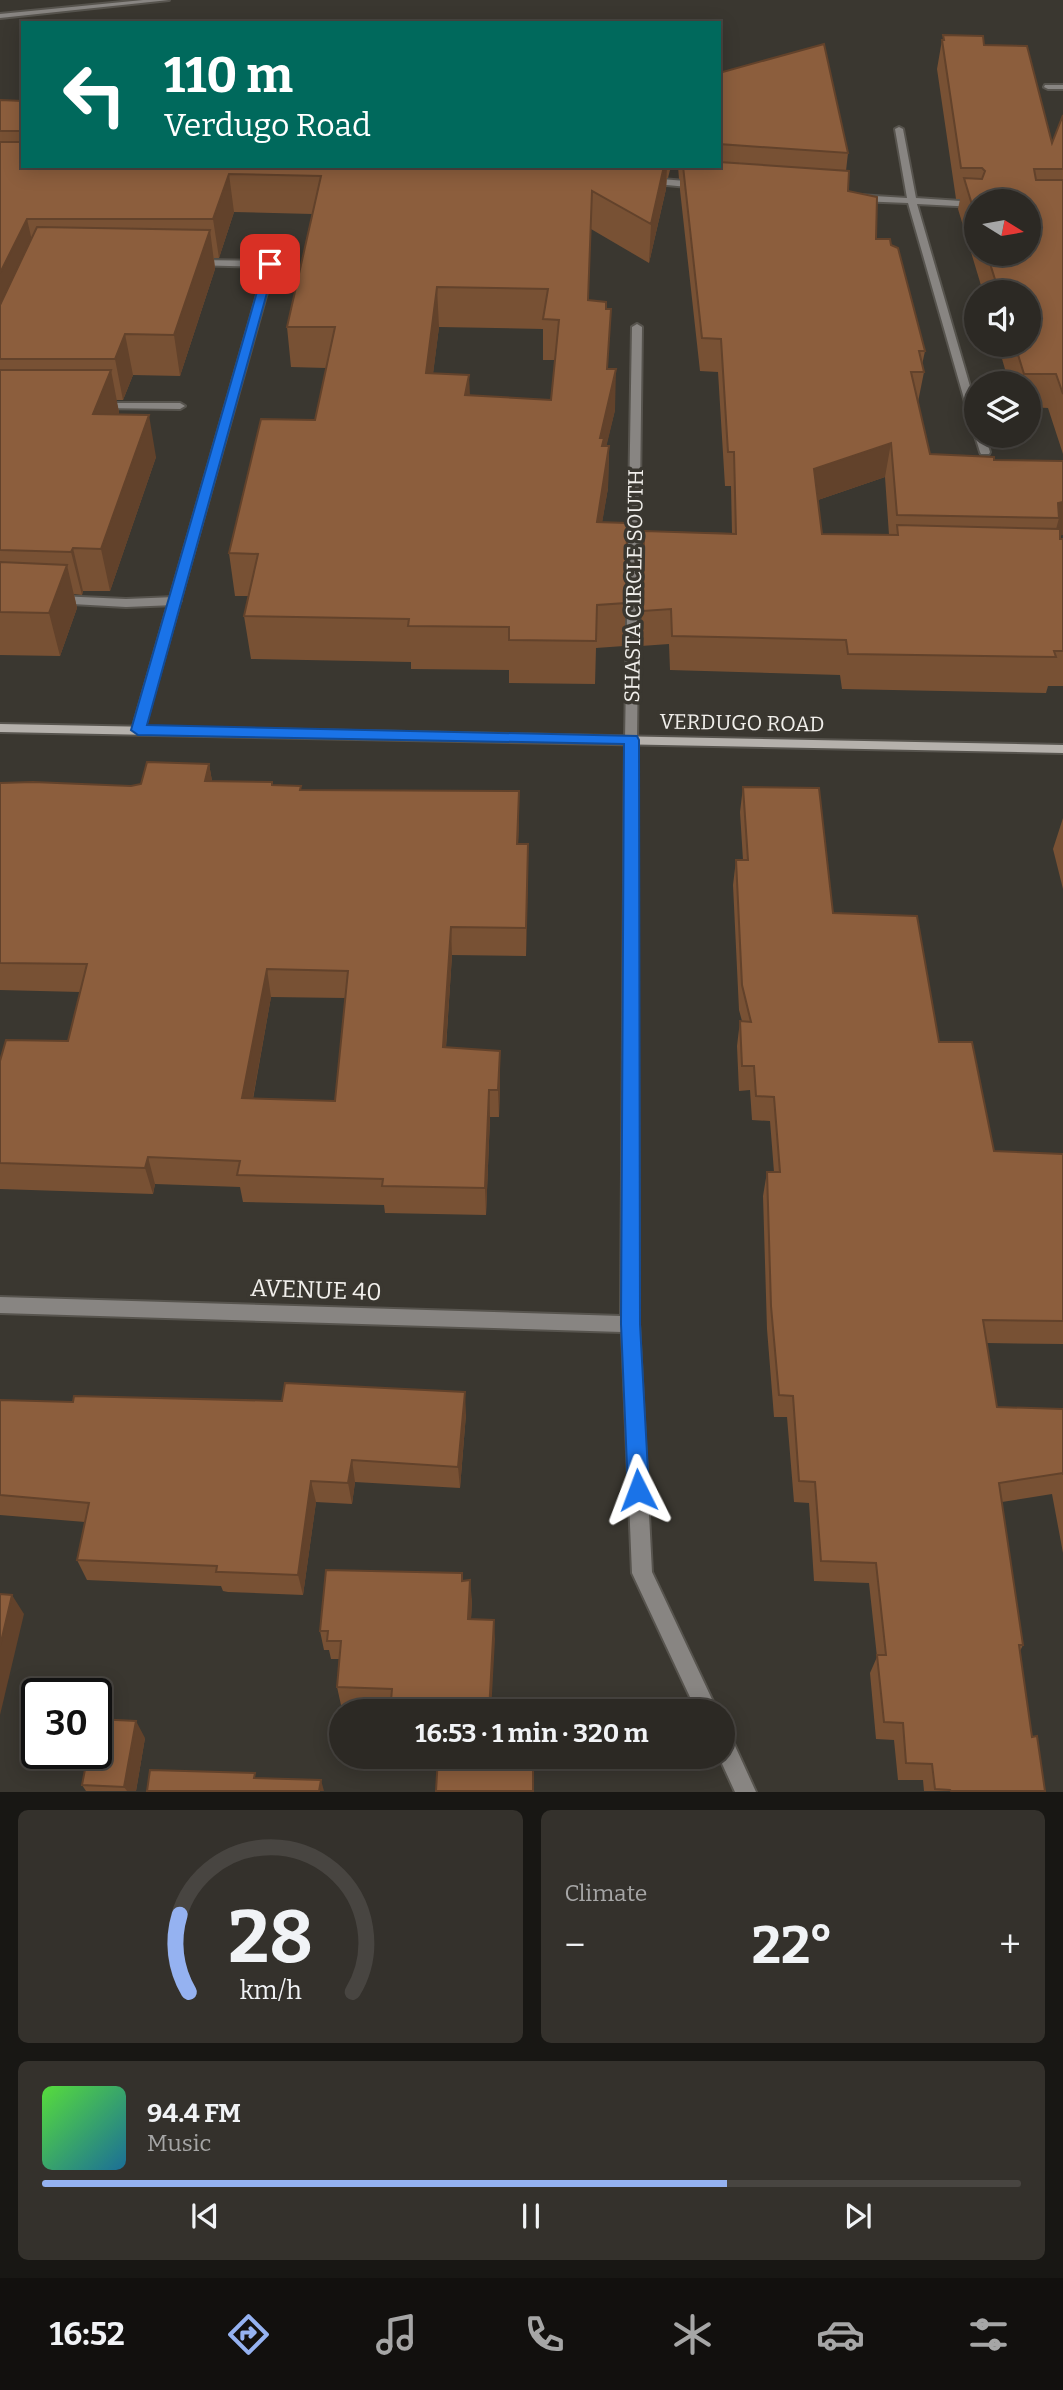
<!DOCTYPE html>
<html lang="en">
<head>
<meta charset="utf-8">
<style>
  body { margin:0; font-family:Bitter,serif; background:#34312c; color:#f1f3f6; height:100vh; display:flex; flex-direction:column; font-size:26px; white-space:nowrap }
  * { box-sizing:border-box; margin:0 }
  p { font-size:23px; color:#a6a6a6 }
  .icon { flex:none; width:38px; height:38px; fill:none; stroke:currentColor; stroke-width:2; stroke-linecap:round; stroke-linejoin:round }
  .map { position:relative; height:1792px; overflow:hidden }
  .sheet { display:flex; flex-direction:column; gap:18px; padding:18px; background:#181714; flex:1 }
  .sheet>* { flex:none }
  .hud { position:absolute; left:21px; top:21px; width:700px; height:147px; border-radius:0px; box-shadow:0 4px 18px #0003,0 0 0 2px #484541; background:#00695c; color:#fff; overflow:hidden }
  .needle { width:46px; rotate:101deg }
  .tools { position:absolute; left:964px; top:189px; display:grid; gap:14px }
  .tools a { display:grid; place-items:center; width:77px; height:77px; border-radius:50%; background:#2c2924; box-shadow:0 4px 18px #0003,0 0 0 2px #484541; font-size:35px }
  .speed { position:absolute; left:21px; top:1678px; display:flex; gap:14px; font-size:35px; font-weight:700; text-align:center }
  .speed>* { display:grid; place-content:center; width:91px; height:91px; border-radius:50%; background:#2c2924; box-shadow:0 4px 18px #0003,0 0 0 2px #484541; line-height:1 }
  .speed .limit { border:4px solid #111; border-radius:10px; background:#fff; color:#111 }
  .pin { position:absolute; display:grid; place-items:center; width:60px; height:60px; color:#fff; margin:-30px; border-radius:14px; box-shadow:0 4px 10px #0006 }
  .me { position:absolute; width:77px; margin:-38px; rotate:357deg; stroke-linejoin:round; filter:drop-shadow(0 0 5px #0008) }
  .turn { display:flex; align-items:center; gap:24px; height:147px; padding:0 28px; font-size:32px }
  .turn .icon { width:91px; height:91px; stroke-width:2.5 }
  .turn b { display:block; font-size:49px; line-height:60px }
  .big { font-size:52px; font-weight:700; line-height:1.1 }
  .sheet .widget { flex:1; display:flex; flex-direction:column; justify-content:center; gap:10px; min-width:0; padding:0 24px; border-radius:10px; background:#34312c }
  .sheet .dial { align-items:center; gap:0 }
  .dial svg { height:182px; overflow:visible; fill:none; stroke:#484541; stroke-width:7; stroke-linecap:round; text-anchor:middle }
  .dial text { fill:#f1f3f6; stroke:none }
  .song { display:flex; align-items:center; gap:21px }
  .cover { width:84px; height:84px; border-radius:10px; background:linear-gradient(135deg,hsl(110 70% 55%),hsl(200 70% 35%)) }
  .played { height:7px; border-radius:4px; background:linear-gradient(90deg,#95b2f1 70%,#484541 70%) }
  .keys { display:flex; justify-content:space-around; direction:ltr }
  .heat { display:flex; justify-content:space-between; align-items:center; font-size:38px; direction:ltr }
  .sheet .tiles { flex:1; display:grid; gap:18px; grid-template-columns:1fr 1fr }
  .widget:last-child { grid-column:span 2 }
  .trip { position:absolute; left:329px; top:1699px; width:406px; height:70px; border-radius:35px; background:#2c2924; box-shadow:0 4px 18px #0003,0 0 0 2px #484541; font-weight:700; line-height:70px; text-align:center }
  .tabs { display:flex; height:112px; justify-content:space-around; align-items:center; background:#12100e; color:#a6a6a6 }
  .tabs .icon { width:49px; height:49px }
  .tabs .active { color:#95b2f1 }
  .tabs b { font-size:32px; color:#f1f3f6 }
  .map>svg:first-child { display:block }
  .lines { fill:none; stroke-linecap:round; stroke-linejoin:round }
  .lane-casing { stroke:#57544e; stroke-width:4 }
  .street-casing { stroke:#57544e; stroke-width:4 }
  .secondary-casing { stroke:#57544e; stroke-width:4 }
  .lane { fill:#888582; fill-rule:evenodd }
  .street { fill:#888582; fill-rule:evenodd }
  .secondary { fill:#b5b1ac; fill-rule:evenodd }
  .wall { fill:#785134; fill-rule:evenodd }
  .shaded-wall { fill:#62422b }
  .building { fill:#8c5e3d; stroke:#62422b; stroke-width:2; fill-rule:evenodd }
  .route { fill:#1a73e8; stroke:#114b97; stroke-width:2 }
  .labels { text-anchor:middle; dominant-baseline:central; stroke-width:7; stroke-linejoin:round; paint-order:stroke }
  .street-label { font-size:21px; fill:#f1efeb; stroke:#3a3730 }
  .near-street-label { font-size:24px; fill:#f1efeb; stroke:#3a3730 }
</style>
</head>
<body>
<div class="map">
<svg width="1063" height="1792" viewBox="0 0 1063 1792">
  <rect width="100%" height="100%" fill="#3a3730"/>
  <g class="lines">
    <defs>
      <path id="lane" d="M143,0H169L0,18V14Z
        M58,596L126,599L175,597L181,601L175,605L126,607L54,603V597Z"/>
      <path id="street" d="M1045,85H1063V89H1048L1044,87Z
        M899,127L903,129L916,198L976,202V207L917,204L976,407V426L971,423L908,203L858,201L854,198L858,195L907,198L895,129Z
        M649,178L698,182L702,185L698,188L646,183V179Z
        M195,260L270,261L275,264L144,730L138,734L132,730L265,267L192,265V261Z
        M637,324L642,327L637,740L639,1324L652,1572L718,1712H697L632,1573L622,1332L0,1313V1297L621,1316L625,740L632,327Z
        M101,403H180L185,406L180,409L97,408V404Z
        M976,434V436H985L990,452L989,454H981L980,452L975,436Z
        M723,1732L730,1735L756,1792H735L719,1757H723Z"/>
      <path id="secondary" d="M0,724L1063,745V753L0,732Z"/>
    </defs>
    <use href="#lane" class="lane-casing"/>
    <use href="#street" class="street-casing"/>
    <use href="#secondary" class="secondary-casing"/>
    <use href="#lane" class="lane"/>
    <use href="#street" class="street"/>
    <use href="#secondary" class="secondary"/>
  </g>
  <path class="wall" d="M943,35L984,45L1052,143L1063,115V454L1048,408L1029,407V383H1009L998,345H1029V292H983L958,209L960,199H956L937,69L942,40H943ZM976,201L1029,254H976Z
    M719,73L848,153L846,171L848,191L876,239L925,351L922,365L924,372L918,402L930,454L994,460L1063,461L1060,536V539H1063V686H1048L1046,693L842,689L840,675L670,670L669,644L641,646L642,566L644,531L732,533L731,486H725L718,372L700,371L680,190V179H679L678,166H719ZM885,477L889,535L822,534L818,500Z
    M0,100L23,101V166H671L668,178H667L666,189L649,263L591,229L588,300L606,309L608,369L615,410L606,446H609L608,488L602,522L626,603L624,646L596,648L595,684L509,683V670L411,669V662L251,659L244,616L249,596H235L229,553L315,420L326,368L291,367L287,327L312,214L234,212L219,258H214L215,269L180,376L133,375L123,400H116L119,412L118,415L156,457L110,591H83L82,595L74,594L77,608L60,656L0,655ZM439,327L543,329V360H555L551,400L470,395L433,373Z
    M209,764L212,781L272,782L273,785L301,786V790L519,819L518,844H528L526,956L452,955L446,1048L500,1078L499,1117H490L486,1215L385,1213L384,1205L243,1202L240,1187L155,1184L153,1194L0,1189V1061L68,1041L80,992L0,990V783L131,786L141,784ZM271,997L345,998L335,1101L253,1099Z
    M743,787L833,913L939,1042L994,1151L1063,1154V1344L987,1343L997,1407L1063,1409V1553L1052,1494L1002,1502L1023,1645L1020,1651L1032,1737L1045,1791H924L923,1780H898L894,1740L876,1739L870,1673L877,1657L869,1583L814,1581L809,1503L794,1502L787,1417H774L767,1329L763,1196L767,1172H774L770,1121L752,1120L750,1090L739,1091L737,1046L740,1021H742L739,1010L733,885L736,860H743L740,812Z
    M1063,818V889L1053,849Z
    M0,1400L466,1414L460,1488L355,1482L352,1504L316,1502L303,1595L228,1592L223,1591L221,1586L87,1580L77,1560L85,1522L0,1515Z
    M462,1573L463,1581L472,1600L471,1619L495,1639L390,1707L341,1705L337,1687L339,1659H331L329,1650H324L320,1631Z
    M145,1738L136,1791H86L82,1785Z"/>
  <path class="shaded-wall" d="M664,166H667L666,189L649,263L651,224Z
    M229,174L234,212L219,258L213,219Z
    M27,219L36,258L0,333V273Z
    M210,230L215,269L180,376L174,335Z
    M437,287L439,327L428,414L426,373Z
    M125,334L133,375L123,400L115,359Z
    M616,369L615,410L603,461L600,438Z
    M111,370L119,412L102,456L93,414Z
    M469,375L471,416L465,395Z
    M149,415L156,457L110,591L101,549Z
    M891,443L885,477L809,503L814,469Z
    M609,446L608,488L595,565L597,522Z
    M1063,502V535L1054,537L1059,518L1058,503Z
    M73,548L83,591L82,595L71,552Z
    M67,565L77,608L60,656L49,613Z
    M209,764L214,792L205,781Z
    M519,791V819L517,872V844Z
    M528,844V872L526,956V928Z
    M451,927L452,955L444,1075L443,1047Z
    M267,969L271,997L248,1125L242,1098Z
    M500,1051V1078L499,1117L498,1090Z
    M489,1090L490,1117L486,1215L485,1188Z
    M148,1157L155,1184L153,1194L145,1168Z
    M465,1392L466,1414L460,1488L458,1467Z
    M352,1460L355,1482L352,1504L348,1483Z
    M311,1481L316,1502L303,1595L298,1575Z
    M470,1580L472,1600L470,1638L468,1619Z
    M12,1595L24,1614L0,1715V1646Z
    M494,1620L495,1639L491,1712H489Z
    M136,1721L145,1738L136,1791H127L124,1787Z
    M321,1780L324,1791H319Z"/>
  <path class="building" d="M943,35L983,36L984,45L1027,46L1052,143L1063,115V169H1034L1036,180H1063V394L1056,374H1024L1015,345H1029V292H999L987,254H1029V201H976V218L964,178L982,179L985,171L982,168H961L942,40H944Z
    M824,44L848,153L719,144V73Z
    M0,100L23,101V131H0Z
    M0,142H23V166H664L651,224L592,191L588,300L606,302V309H611L607,369H616L600,438H604L602,446H609L597,522L627,523L626,603L597,605L596,641L509,640V627L408,626L409,619L244,616L258,554L229,553L261,419L315,420L335,327H287L321,176L229,174L213,219H27L0,273ZM437,287L548,289L543,319L559,320L551,400L465,395L469,375L426,373Z
    M719,162L849,171L848,191L877,197L876,239H890L891,245L898,248L925,351H919L924,372H911L930,454L994,457V460L1063,461V502L1058,503L1059,518L897,515L891,443L814,469L822,534L898,535L897,525L1060,529V539H1063V651H1054L1056,657L848,654L846,640L672,636L671,609L643,611L644,531L736,534L734,452H728L721,339L702,338L683,166H719Z
    M37,227L210,230L174,335L125,334L115,359H0V305Z
    M0,370H111L93,414L149,415L101,549L73,548L71,552L0,550Z
    M0,562L67,565L49,613L0,612Z
    M147,762L209,764L205,781L272,782V785L301,786L300,790L519,791L517,844H528L526,928L451,927L443,1047L500,1051L498,1090H489L485,1188L382,1186L383,1179L237,1175L240,1161L148,1157L145,1168L0,1163V1061L6,1040L68,1041L87,964L0,963V783L33,782L131,786L141,784ZM267,969L348,971L335,1101L242,1098Z
    M743,787L819,788L833,913L917,916L939,1042H972L994,1151L1063,1154V1321L983,1320L997,1407L1063,1409V1475V1473L999,1483L1023,1645H1019L1032,1737L1037,1736L1045,1791H951L950,1790L935,1789L932,1764L906,1763L903,1723L884,1722L877,1655H886L876,1563L821,1561L815,1482L799,1481L793,1396L779,1395L771,1306L767,1172H780L774,1097L756,1096L754,1066H742L740,1021L751,1022L742,985L736,860H748Z
    M285,1383L465,1392L458,1467L352,1460L348,1483L311,1481L298,1575L221,1572H216L217,1566L77,1560L89,1503L0,1495V1400L73,1402L74,1396L282,1401Z
    M326,1570L462,1573V1581L470,1580L468,1619L494,1620L489,1712H390L392,1689L337,1687L341,1641H327L328,1631H320Z
    M0,1594L12,1595L0,1646Z
    M96,1719L136,1721L124,1787L82,1785L88,1754H96Z
    M438,1757H533V1791H436Z
    M150,1770L255,1773L254,1778L321,1780L319,1791H147Z"/>
  <path class="route" d="M270,261L275,264L147,725L637,736L639,740L640,1324L649,1490L646,1497L638,1500L631,1497L628,1490L621,1324L624,744L138,735L131,730L265,264Z"/>
  <g class="labels">
    <g class="street-label">
      <text transform="translate(634 586) rotate(-89)">SHASTA CIRCLE SOUTH</text>
      <text transform="translate(742 723) rotate(1)">VERDUGO ROAD</text>
    </g>
    <g class="near-street-label">
      <text transform="translate(316 1290) rotate(2)">AVENUE 40</text>
    </g>
  </g>
</svg>
<div class="tools">
<a><svg class="needle" viewBox="-14 -14 28 28"><path d="M0-13l5 13h-10z" fill="#e53935"/><path d="M0 13l5-13h-10z" fill="#a6a6a6"/></svg></a>
<a><svg class="icon" aria-label="sound" viewBox="0 0 24 24"><path d="M4 9h4l5-4v14l-5-4H4zM17 9q2 3 0 6"/></svg></a>
<a><svg class="icon" aria-label="layers" viewBox="0 0 24 24"><path d="M12 4l9 5-9 5-9-5zM3 14l9 5 9-5"/></svg></a>
</div>
<div class="speed"><div class="limit">30</div></div>
<div class="pin" style="left:270px;top:264px;background:#d93025"><svg class="icon" aria-label="arrive" viewBox="0 0 24 24"><path d="M6 21V4h12l-3 4 3 4H6"/></svg></div>
<svg class="me" style="left:638px;top:1490px" viewBox="-20 -20 40 40"><path d="M0-17L14 15 0 8-14 15z" fill="#1a73e8" stroke="#fff" stroke-width="4"/></svg>
<div class="trip">16:53 · 1 min · 320 m</div>
<div class="hud">
<div class="turn"><svg class="icon" aria-label="left" viewBox="0 0 24 24"><path d="M17 20v-9H6M10 6l-5 5 5 5"/></svg><div><b>110 m</b>Verdugo Road</div></div>
</div>
</div>
<section class="sheet">
<div class="tiles">
<div class="widget dial"><svg viewBox="0 0 100 80">
<path d="M14 69A42 42 0 1 1 86 69"/>
<path d="M14 69A42 42 0 0 1 10 35" stroke="#95b2f1"/>
<text x="50" y="56" font-size="32" font-weight="700">28</text>
<text x="50" y="72" font-size="11">km/h</text>
</svg></div>
<div class="widget"><p>Climate</p>
<div class="heat"><a>−</a><b class="big">22°</b><a>+</a></div>
</div>
<div class="widget">
<div class="song"><i class="cover"></i><div><b>94.4 FM</b><p>Music</p></div></div>
<div class="played"></div>
<div class="keys"><svg class="icon" aria-label="previous" viewBox="0 0 24 24"><path d="M18 5L8 12l10 7zM5 5v14"/></svg><svg class="icon" aria-label="pause" viewBox="0 0 24 24"><path d="M8 5v14M16 5v14"/></svg><svg class="icon" aria-label="next" viewBox="0 0 24 24"><path d="M6 5l10 7-10 7zM19 5v14"/></svg></div>
</div>
</div>
</section>
<nav class="tabs">
<b>16:52</b>
<svg class="icon active" aria-label="directions" viewBox="0 0 24 24"><path d="M12 3l9 9-9 9-9-9zM9 14v-3h6M13 9l2 2-2 2"/></svg>
<svg class="icon" aria-label="music" viewBox="0 0 24 24"><path d="M9 18V5l10-2v13"/><circle cx="6" cy="18" r="3"/><circle cx="16" cy="16" r="3"/></svg>
<svg class="icon" aria-label="phone" viewBox="0 0 24 24"><path d="M5 4h4l2 5-3 2q2 4 5 5l2-3 5 2v4C11 20 4 13 5 4z"/></svg>
<svg class="icon" aria-label="climate" viewBox="0 0 24 24"><path d="M12 3v18M4 7l16 10M4 17L20 7"/></svg>
<svg class="icon" aria-label="car" viewBox="0 0 24 24"><path d="M5 17H2v-5l4-1 3-4h7l3 4 3 1v5h-3M9 17h6M6 11h13"/><circle cx="7" cy="17" r="2"/><circle cx="17" cy="17" r="2"/></svg>
<svg class="icon" aria-label="filters" viewBox="0 0 24 24"><path d="M4 7h16M4 17h16"/><circle cx="9" cy="7" r="2"/><circle cx="15" cy="17" r="2"/></svg>
</nav>
</body>
</html>
